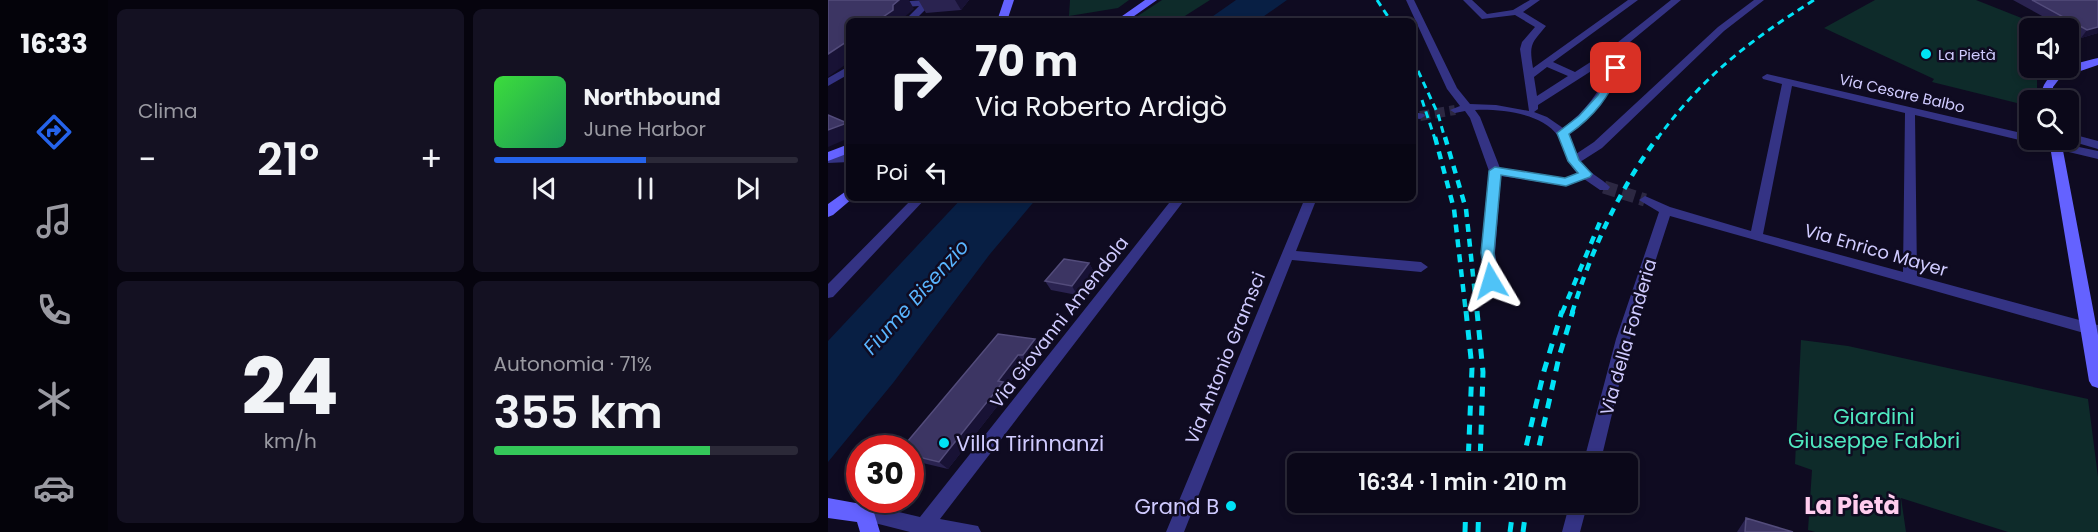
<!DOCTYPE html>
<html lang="it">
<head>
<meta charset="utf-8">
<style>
  body { margin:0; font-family:Poppins,sans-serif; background:#141122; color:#f1f3f6; height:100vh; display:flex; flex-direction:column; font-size:22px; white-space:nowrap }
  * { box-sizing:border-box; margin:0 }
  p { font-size:20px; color:#9a9aa2 }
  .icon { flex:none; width:33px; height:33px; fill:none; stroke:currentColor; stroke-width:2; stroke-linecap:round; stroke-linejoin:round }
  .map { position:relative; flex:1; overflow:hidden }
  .drawer { display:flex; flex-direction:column; gap:9px; padding:9px; background:#06040e; width:720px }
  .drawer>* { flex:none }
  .guide { position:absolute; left:18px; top:18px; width:570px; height:183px; border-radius:9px; box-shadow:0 3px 9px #0003,0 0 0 2px #2b2938; background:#0b0819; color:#f1f3f6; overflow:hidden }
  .buttons { position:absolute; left:1191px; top:18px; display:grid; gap:12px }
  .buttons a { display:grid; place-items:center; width:60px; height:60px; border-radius:9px; background:#0b0819; box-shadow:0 3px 9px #0003,0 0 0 2px #2b2938; font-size:30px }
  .speed { position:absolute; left:18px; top:435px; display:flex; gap:12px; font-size:30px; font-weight:700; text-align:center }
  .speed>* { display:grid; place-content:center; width:78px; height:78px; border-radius:50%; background:#0b0819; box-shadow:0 3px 9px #0003,0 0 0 2px #2b2938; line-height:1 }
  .speed .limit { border:9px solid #d22; background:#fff; color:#111 }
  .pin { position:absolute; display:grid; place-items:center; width:51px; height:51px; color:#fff; margin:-26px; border-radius:12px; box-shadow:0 3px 9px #0006 }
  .me { position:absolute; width:66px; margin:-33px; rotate:353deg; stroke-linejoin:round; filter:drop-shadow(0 0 4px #0008) }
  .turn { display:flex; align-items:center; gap:21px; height:126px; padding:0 30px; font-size:27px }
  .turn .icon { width:78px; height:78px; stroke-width:2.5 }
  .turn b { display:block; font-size:42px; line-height:51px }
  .then { display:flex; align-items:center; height:57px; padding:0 30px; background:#0003; gap:12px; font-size:22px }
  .big { font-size:45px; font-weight:600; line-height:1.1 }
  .drawer .tile { flex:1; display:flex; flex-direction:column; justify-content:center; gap:9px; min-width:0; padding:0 21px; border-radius:9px; background:#141122 }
  .drawer .dial { align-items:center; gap:0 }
  .dial b { font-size:78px; line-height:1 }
  .song { display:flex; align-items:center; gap:18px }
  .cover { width:72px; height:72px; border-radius:9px; background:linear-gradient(135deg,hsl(120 70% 55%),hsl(150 70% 35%)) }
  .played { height:6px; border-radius:3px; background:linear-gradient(90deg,#2563eb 50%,#2b2938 50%) }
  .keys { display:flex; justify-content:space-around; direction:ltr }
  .heat { display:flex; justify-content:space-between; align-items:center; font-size:33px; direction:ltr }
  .charge { height:9px; border-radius:4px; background:linear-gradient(90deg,#34c759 71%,#2b2938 0) }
  .drawer .tiles { flex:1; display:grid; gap:9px; grid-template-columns:repeat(2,1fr) }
  .trip { position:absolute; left:459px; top:453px; width:351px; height:60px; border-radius:9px; background:#0b0819; box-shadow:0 3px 9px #0003,0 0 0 2px #2b2938; font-weight:600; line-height:60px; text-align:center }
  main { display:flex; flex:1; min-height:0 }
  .dock { display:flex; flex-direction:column; width:108px; justify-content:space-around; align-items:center; background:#04030a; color:#9a9aa2 }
  .dock .icon { width:42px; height:42px }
  .dock .active { color:#2563eb }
  .dock b { font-size:27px; color:#f1f3f6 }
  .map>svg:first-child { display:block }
  .green { fill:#0e2b2a }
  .water { fill:#081f44 }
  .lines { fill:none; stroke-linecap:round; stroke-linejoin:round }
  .street-tunnel-far1 { stroke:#2c2842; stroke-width:10; stroke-dasharray:10 5; stroke-linecap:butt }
  .street-tunnel { stroke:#2c2842; stroke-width:13; stroke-dasharray:13 6; stroke-linecap:butt }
  .street { fill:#343384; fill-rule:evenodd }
  .secondary { fill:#6462ff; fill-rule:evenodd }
  .rail-far2 { stroke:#00e2f6; stroke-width:3; stroke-dasharray:7 5; stroke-linecap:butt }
  .rail-far1 { stroke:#00e2f6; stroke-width:4.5; stroke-dasharray:8 7; stroke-linecap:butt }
  .rail { stroke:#00e2f6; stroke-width:5; stroke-dasharray:10 9; stroke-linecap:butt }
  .wall { fill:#2a2350 }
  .shaded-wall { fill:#181235 }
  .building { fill:#3c3563; stroke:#534c7b; stroke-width:1.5 }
  .route { fill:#4fc3f7; stroke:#337fa1; stroke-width:1.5 }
  .poi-dot { fill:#00e2f6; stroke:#0f0b21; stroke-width:2 }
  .labels { text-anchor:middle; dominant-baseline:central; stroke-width:5; stroke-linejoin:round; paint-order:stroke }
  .far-poi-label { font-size:15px; fill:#d0cbff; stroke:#0f0b21; text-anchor:start }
  .far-street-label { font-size:15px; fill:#d0cbff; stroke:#0f0b21 }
  .street-label { font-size:18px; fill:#d0cbff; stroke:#0f0b21 }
  .water-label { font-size:20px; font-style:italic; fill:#59b5ff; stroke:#0f0b21 }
  .near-park-label { font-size:21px; fill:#4fe7bf; stroke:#0f0b21 }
  .near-poi-label { font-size:21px; fill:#d0cbff; stroke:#0f0b21; text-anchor:start }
  .near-neighbourhood-label { font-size:24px; font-weight:bold; fill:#ffcdee; stroke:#0f0b21 }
</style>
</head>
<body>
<main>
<nav class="dock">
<b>16:33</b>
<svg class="icon active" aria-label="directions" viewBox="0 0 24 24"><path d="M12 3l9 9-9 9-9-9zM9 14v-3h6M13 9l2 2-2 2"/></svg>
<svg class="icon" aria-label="music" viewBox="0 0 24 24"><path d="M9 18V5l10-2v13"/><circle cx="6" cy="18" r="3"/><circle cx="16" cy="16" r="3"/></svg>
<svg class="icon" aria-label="phone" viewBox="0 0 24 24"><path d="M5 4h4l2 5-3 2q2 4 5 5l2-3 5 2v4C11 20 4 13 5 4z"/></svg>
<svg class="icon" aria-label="climate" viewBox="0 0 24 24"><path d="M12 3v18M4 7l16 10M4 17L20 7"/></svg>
<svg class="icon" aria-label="car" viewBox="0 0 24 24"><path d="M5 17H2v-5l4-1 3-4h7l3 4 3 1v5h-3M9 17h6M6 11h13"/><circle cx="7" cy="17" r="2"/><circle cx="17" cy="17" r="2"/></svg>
</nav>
<section class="drawer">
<div class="tiles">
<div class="tile"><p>Clima</p>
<div class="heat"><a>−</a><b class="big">21°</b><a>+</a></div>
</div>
<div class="tile">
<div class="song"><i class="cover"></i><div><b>Northbound</b><p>June Harbor</p></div></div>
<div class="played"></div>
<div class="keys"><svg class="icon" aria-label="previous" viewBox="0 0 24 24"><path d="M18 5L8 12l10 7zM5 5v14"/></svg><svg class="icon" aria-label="pause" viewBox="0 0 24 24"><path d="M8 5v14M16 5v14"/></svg><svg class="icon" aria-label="next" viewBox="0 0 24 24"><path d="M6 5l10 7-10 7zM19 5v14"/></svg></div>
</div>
<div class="tile dial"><b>24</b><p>km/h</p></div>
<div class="tile"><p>Autonomia · 71%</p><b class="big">355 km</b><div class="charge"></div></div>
</div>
</section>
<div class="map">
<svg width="1270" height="532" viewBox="0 0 1270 532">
  <rect width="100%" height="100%" fill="#0f0b21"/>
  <path class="green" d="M242,0H301L290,8L241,16Z
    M334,0H382L349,21H302Z
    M1047,0H1148L1196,19L1213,28H1202V68H1224L1209,79V100H1202L1201,106L1197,105L1104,82L1106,79L996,28Z
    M973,340L1020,346L1260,399L1270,477V532H1180L1073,498L1078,532H987L980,530L984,470L967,464Z"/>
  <path class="water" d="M408,0H459L429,21H378Z
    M134,198H209L162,254L65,383L0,462V341Z"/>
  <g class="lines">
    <path class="street-tunnel-far1" d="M592,116L627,110"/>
    <path class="street-tunnel" d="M776,187L817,200"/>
    <path class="street" d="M98,0L105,2L86,21H76L91,6L65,8L60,5L65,2Z
      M578,0H586L629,88L642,104L668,105L701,111L692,49L694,42L707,27L687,15L654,19L635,0H644L659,14L685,10L702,0H712L695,12L718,26C703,44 701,44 705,68L800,0H810L725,62L747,72L775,54L843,0H853L785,56C789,59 793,61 793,67C791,88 757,122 741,134L748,154L766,142L890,27L926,0H936L896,31L774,148L752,162C761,173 773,178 782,187L780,190H772L756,179L738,186L673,176L667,253L671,281L669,285H659L657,281L653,253L661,171L642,118L637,111L627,113L622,110L632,106L619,89ZM779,61L782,63L783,68C771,92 757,112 735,128L719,117L706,112L710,109V105ZM719,67L740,76L709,96L706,77ZM647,110C673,109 714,113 730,136C739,147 737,160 749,173L737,178L672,168L652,117Z
      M21,66V74L0,86V78Z
      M939,74L1202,135V140H1218L1270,151V159L1087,115L1089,276L1270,325V337L842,216L802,339L772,464H755L788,339L831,212L811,200L817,196L842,207L923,231L954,84L935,79L934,77ZM964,86L1077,113L1075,272L935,234Z
      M585,112L596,114L597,116L592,119L585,118Z
      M1240,133L1270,141V149L1239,140Z
      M21,154V162L0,163V155Z
      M85,198H98L5,297L0,298V284Z
      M345,198H358L112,519L150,526L153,532H82L31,519L28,513L31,507L37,504L92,517Z
      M477,198H489L468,251L593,262L600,267L593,272L464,260L356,532H338Z
      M742,502H760L752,532H734Z"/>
    <path class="secondary" d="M176,0H186L179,21H169Z
      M317,0H329L299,21H287Z
      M1270,58V65L1232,78L1225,87V100H1213C1212,70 1246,64 1270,58Z
      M1221,140H1233L1270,335V388L1264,386L1261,381Z
      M21,144V153L0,161V152Z
      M21,189V198H25L5,215L0,217V204Z
      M0,498L44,506L52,532H32L29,522L0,518Z"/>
    <path class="rail-far2" d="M549,0L563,21
      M585,60L610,114L617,139
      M594,100L607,139
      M829,139C876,75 920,42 986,0"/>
    <path class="rail-far1" d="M607,137L626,209L638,313
      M617,137L638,209L649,313
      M734,313L772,222
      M744,313C763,251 791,189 830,137"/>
    <path class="rail" d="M638,311L644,368L640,464
      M649,311L655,372L652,464
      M694,464L716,371L734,311
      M707,464L731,357L745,311
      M637,532L638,502
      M650,532L651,502
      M682,532L686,502
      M695,532L699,502"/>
  </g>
  <path class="wall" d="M92,0H141L133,10L98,13L91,1Z
    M1185,0H1270V33L1253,38L1240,31V28H1236Z
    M261,263L266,272L249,295L223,290L217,281Z
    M207,339L213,347L201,364L197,363L179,387L182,390L120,469L82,460V448Z
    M918,518L965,532H909Z"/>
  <path class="shaded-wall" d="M71,0H81L86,9L74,19L75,21H49Z
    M127,0H141L133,10Z
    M1270,27V33L1253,38L1259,30Z
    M21,40V62L0,77V54Z
    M19,123L21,126V138L0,147V130Z
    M261,263L266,272L249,295L244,286Z
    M207,339L213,347L201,364L195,355Z
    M190,355L197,363L179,387L182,390L120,469L111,462Z"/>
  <path class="building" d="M0,0H71L65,5V10L49,21H21V40L0,54Z
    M1204,0H1270V27L1259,30Z
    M0,115L19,123L0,130Z
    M236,259L261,263L244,286L217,281Z
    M170,334L207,339L195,355H190L170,381L175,382L111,462L82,455V448H74Z
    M918,518L965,532H917Z"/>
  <path class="route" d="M785,65L794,68C780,97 768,115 741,134L751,160L764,174L762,177L738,186L673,175L666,253L670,281L668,285H659L653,253L661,171L667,167L737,178L750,173L740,161L729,133L751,116L770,95Z"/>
  <g class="poi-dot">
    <circle cx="1098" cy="54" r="6"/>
    <circle cx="116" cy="443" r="6"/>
    <circle cx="403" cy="506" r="6"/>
  </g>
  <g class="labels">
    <g class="far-poi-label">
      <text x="1110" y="54">La Pietà</text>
    </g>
    <g class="far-street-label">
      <text transform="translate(1074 93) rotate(13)">Via Cesare Balbo</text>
    </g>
    <g class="street-label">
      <text transform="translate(1048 250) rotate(16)">Via Enrico Mayer</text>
      <text transform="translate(231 322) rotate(-52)">Via Giovanni Amendola</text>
      <text transform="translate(800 337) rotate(-74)">Via della Fonderia</text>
      <text transform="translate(397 358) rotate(-68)">Via Antonio Gramsci</text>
    </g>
    <g class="water-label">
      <text transform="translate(88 297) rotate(-48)">Fiume Bisenzio</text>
    </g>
    <g class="near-park-label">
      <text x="1046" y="416">Giardini<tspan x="1046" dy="24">Giuseppe Fabbri</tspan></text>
    </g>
    <g class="near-poi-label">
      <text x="128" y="443">Villa Tirinnanzi</text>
      <text x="391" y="506" text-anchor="end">Grand B</text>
    </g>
    <g class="near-neighbourhood-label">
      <text x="1024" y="505">La Pietà</text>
    </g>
  </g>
</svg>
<div class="buttons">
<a><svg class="icon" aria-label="sound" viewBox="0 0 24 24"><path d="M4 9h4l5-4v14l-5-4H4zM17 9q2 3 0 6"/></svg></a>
<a><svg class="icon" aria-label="search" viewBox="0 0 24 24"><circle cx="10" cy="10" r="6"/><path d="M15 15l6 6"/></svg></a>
</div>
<div class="speed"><div class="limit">30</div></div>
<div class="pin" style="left:788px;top:68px;background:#d93025"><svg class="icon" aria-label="arrive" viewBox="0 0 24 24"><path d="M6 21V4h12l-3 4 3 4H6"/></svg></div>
<svg class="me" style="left:663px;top:281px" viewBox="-20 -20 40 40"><path d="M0-17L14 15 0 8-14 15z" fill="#4fc3f7" stroke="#fff" stroke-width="4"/></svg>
<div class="trip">16:34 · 1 min · 210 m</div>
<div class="guide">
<div class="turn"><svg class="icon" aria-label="right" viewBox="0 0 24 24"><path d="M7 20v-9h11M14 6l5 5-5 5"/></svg><div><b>70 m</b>Via Roberto Ardigò</div></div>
<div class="then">Poi<svg class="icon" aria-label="left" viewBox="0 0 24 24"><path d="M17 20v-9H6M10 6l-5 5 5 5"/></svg></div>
</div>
</div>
</main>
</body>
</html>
